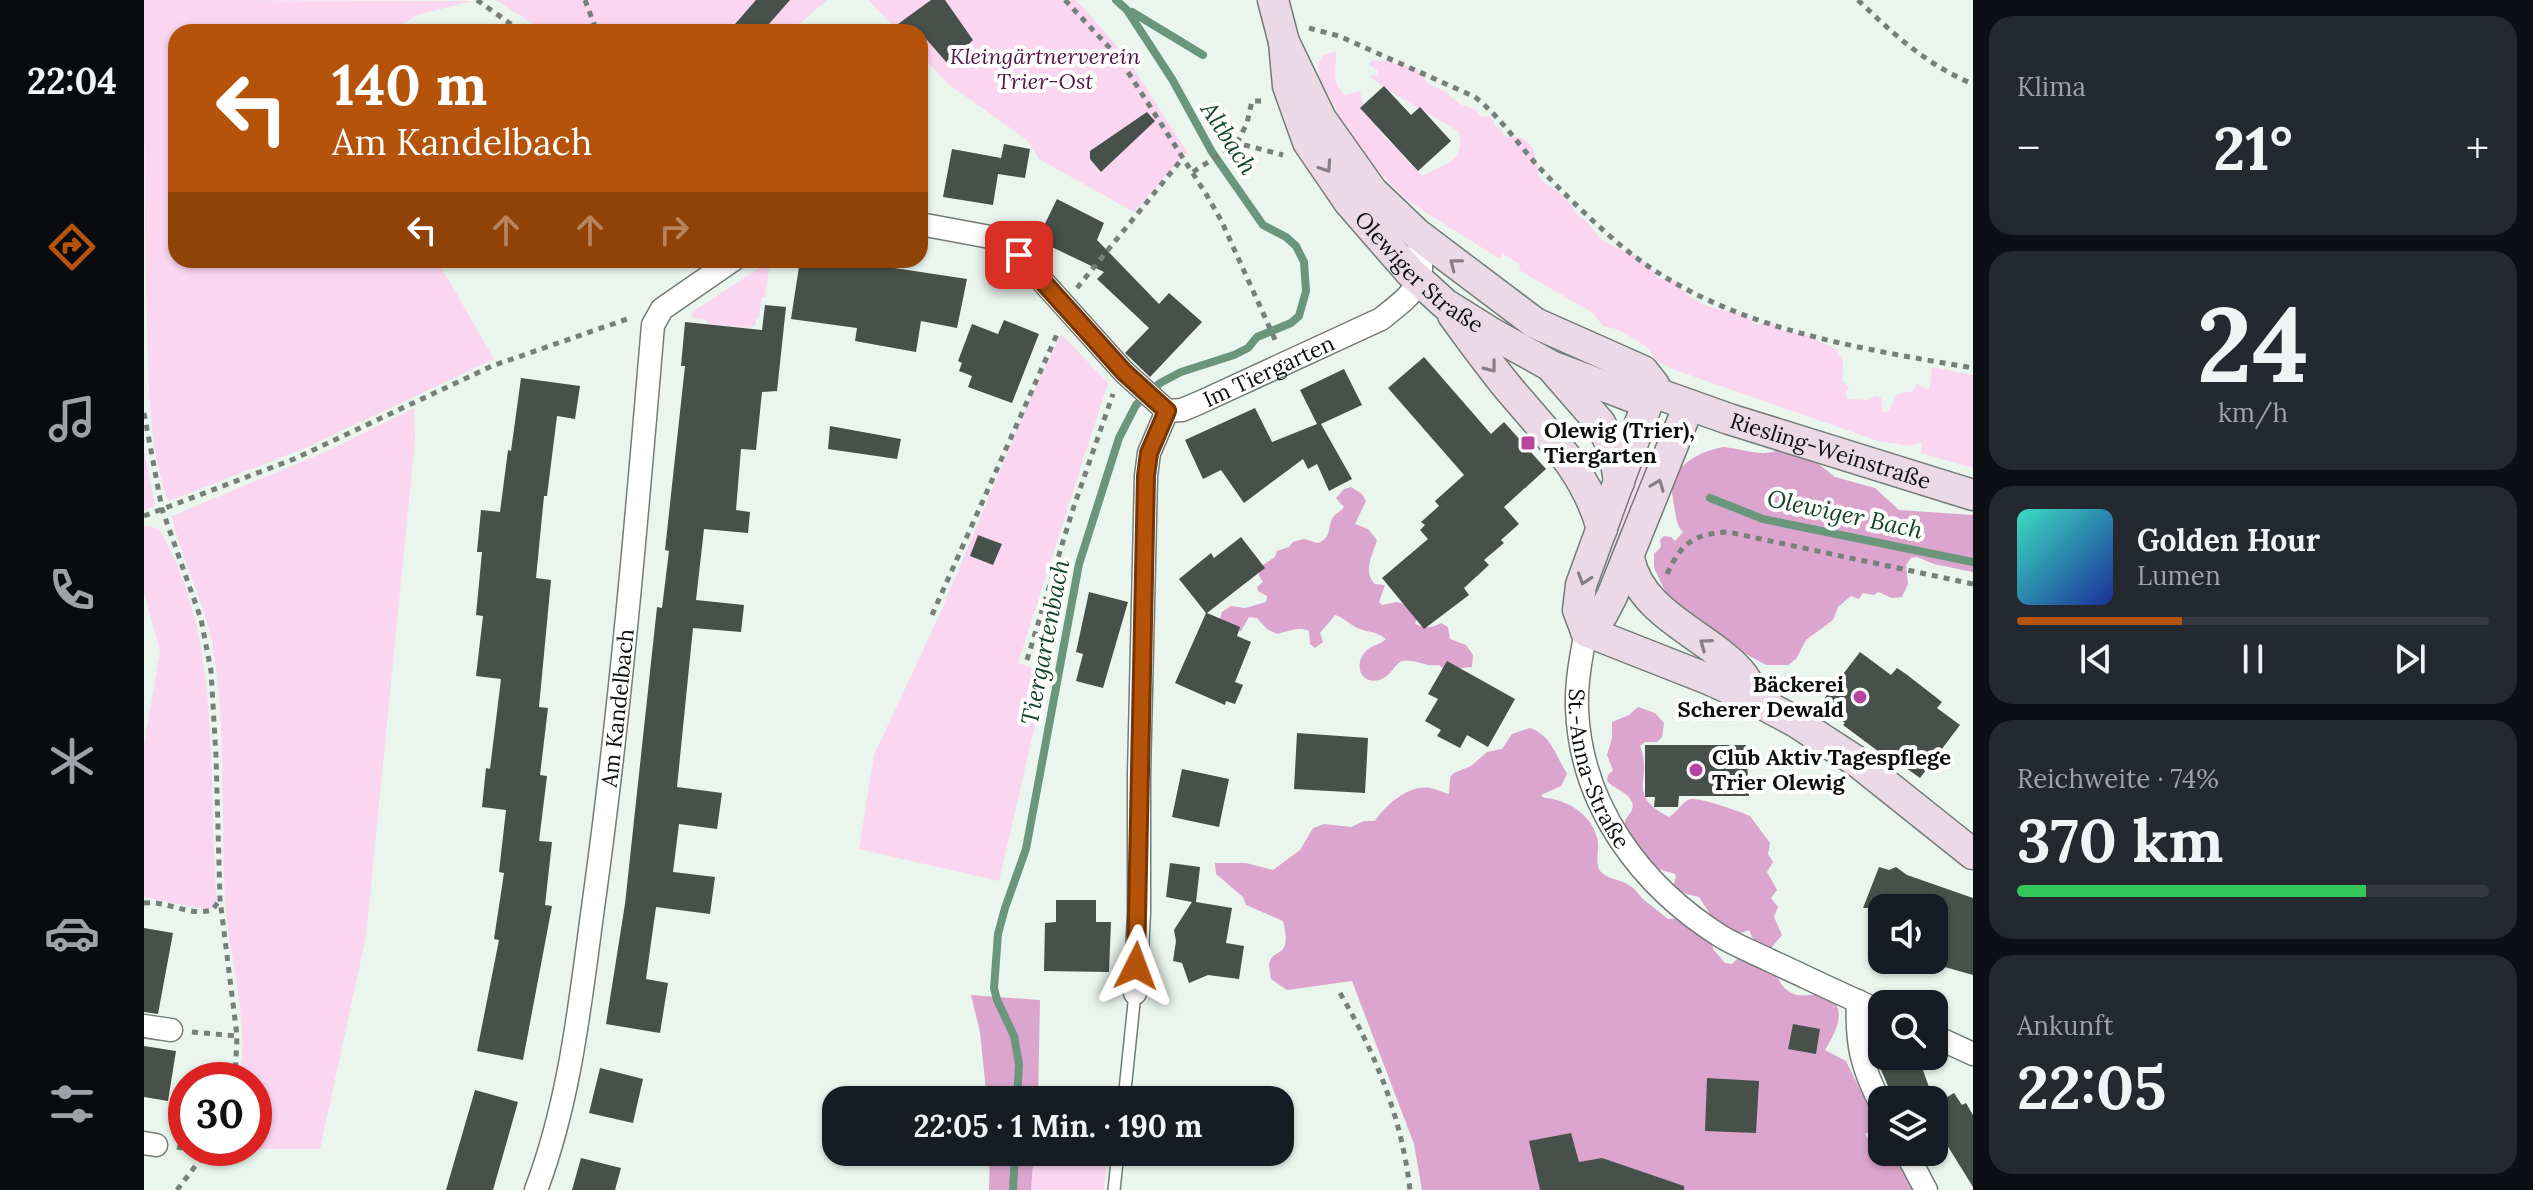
<!DOCTYPE html>
<html lang="de">
<head>
<meta charset="utf-8">
<style>
  body { margin:0; font-family:Lora,serif; background:#242831; color:#f1f3f6; height:100vh; display:flex; flex-direction:column; font-size:30px; white-space:nowrap }
  * { box-sizing:border-box; margin:0 }
  p { font-size:26px; color:#9ea1a6 }
  .icon { flex:none; width:44px; height:44px; fill:none; stroke:currentColor; stroke-width:2; stroke-linecap:round; stroke-linejoin:round }
  .map { position:relative; flex:1; overflow:hidden }
  .side { display:flex; flex-direction:column; gap:16px; padding:16px; background:#0d0f14; width:560px }
  .side>* { flex:none }
  .banner { position:absolute; left:24px; top:24px; width:760px; height:244px; border-radius:24px; box-shadow:0 2px 6px #0004; background:#b45309; color:#fff; overflow:hidden }
  .controls { position:absolute; left:1724px; top:894px; display:grid; gap:16px }
  .controls a { display:grid; place-items:center; width:80px; height:80px; border-radius:16px; background:#171b24; box-shadow:0 2px 6px #0004; font-size:40px }
  .speed { position:absolute; left:24px; top:1062px; display:flex; gap:16px; font-size:40px; font-weight:700; text-align:center }
  .speed>* { display:grid; place-content:center; width:104px; height:104px; border-radius:50%; background:#171b24; box-shadow:0 2px 6px #0004; line-height:1 }
  .speed .limit { border:12px solid #d22; background:#fff; color:#111 }
  .pin { position:absolute; display:grid; place-items:center; width:68px; height:68px; color:#fff; margin:-34px; border-radius:16px; box-shadow:0 4px 12px #0006 }
  .me { position:absolute; width:88px; margin:-44px; rotate:3deg; stroke-linejoin:round; filter:drop-shadow(0 0 6px #0008) }
  .turn { display:flex; align-items:center; gap:28px; height:168px; padding:0 32px; font-size:36px }
  .turn .icon { width:104px; height:104px; stroke-width:2.5 }
  .turn b { display:block; font-size:56px; line-height:68px }
  .lanes { display:flex; align-items:center; height:76px; padding:0 32px; background:#0003; justify-content:center; gap:40px; direction:ltr }
  .lanes .off { opacity:.35 }
  .big { font-size:60px; font-weight:800; line-height:1.1 }
  .side .card { flex:1; display:flex; flex-direction:column; justify-content:center; gap:12px; min-width:0; padding:0 28px; border-radius:24px; background:#242831 }
  .side .dial { align-items:center; gap:0 }
  .dial b { font-size:104px; line-height:1 }
  .song { display:flex; align-items:center; gap:24px }
  .cover { width:96px; height:96px; border-radius:12px; background:linear-gradient(135deg,hsl(170 70% 55%),hsl(230 70% 35%)) }
  .played { height:8px; border-radius:4px; background:linear-gradient(90deg,#b45309 35%,#363941 35%) }
  .keys { display:flex; justify-content:space-around; direction:ltr }
  .heat { display:flex; justify-content:space-between; align-items:center; font-size:44px; direction:ltr }
  .charge { height:12px; border-radius:6px; background:linear-gradient(90deg,#34c759 74%,#363941 0) }
  .trip { position:absolute; left:678px; top:1086px; width:472px; height:80px; border-radius:24px; background:#171b24; box-shadow:0 2px 6px #0004; font-weight:800; line-height:80px; text-align:center }
  main { display:flex; flex:1; min-height:0 }
  .dock { display:flex; flex-direction:column; width:144px; justify-content:space-around; align-items:center; background:#090b0e; color:#9ea1a6 }
  .dock .icon { width:56px; height:56px }
  .dock .current { color:#b45309 }
  .dock b { font-size:36px; color:#f1f3f6 }
  .map>svg:first-child { display:block }
  .green { fill:#fad6f0 }
  .forest { fill:#dba5cd }
  .lines { fill:none; stroke-linecap:round; stroke-linejoin:round }
  .stream { stroke:#6a967c; stroke-width:8 }
  .building { fill:#47504b }
  .lane-casing { stroke:#737c76; stroke-width:14 }
  .street-casing { stroke:#737c76; stroke-width:25 }
  .secondary-casing { stroke:#737c76; stroke-width:33 }
  .path { stroke:#777f7a; stroke-width:5; stroke-dasharray:6 6; stroke-linecap:butt }
  .lane { stroke:#fff; stroke-width:11 }
  .street { stroke:#fff; stroke-width:22 }
  .secondary { stroke:#ebdae6; stroke-width:30 }
  .oneway { stroke:#877f84 }
  .route-casing { stroke:#753606; stroke-width:20 }
  .route { stroke:#b45309; stroke-width:14 }
  .poi-dot { fill:#b745a0; stroke:#fff; stroke-width:3 }
  .labels { text-anchor:middle; dominant-baseline:central; stroke-width:8; stroke-linejoin:round; paint-order:stroke }
  .park-label { font-size:22px; font-style:italic; fill:#541548; stroke:#fff }
  .street-label { font-size:22px; fill:#0c100d; stroke:#fff }
  .poi-label { font-size:22px; font-weight:bold; fill:#0c100d; stroke:#fff; text-anchor:start }
  .water-label { font-size:24px; font-style:italic; fill:#14442b; stroke:#fff }
</style>
</head>
<body>
<main>
<nav class="dock">
<b>22:04</b>
<svg class="icon current" aria-label="directions" viewBox="0 0 24 24"><path d="M12 3l9 9-9 9-9-9zM9 14v-3h6M13 9l2 2-2 2"/></svg>
<svg class="icon" aria-label="music" viewBox="0 0 24 24"><path d="M9 18V5l10-2v13"/><circle cx="6" cy="18" r="3"/><circle cx="16" cy="16" r="3"/></svg>
<svg class="icon" aria-label="phone" viewBox="0 0 24 24"><path d="M5 4h4l2 5-3 2q2 4 5 5l2-3 5 2v4C11 20 4 13 5 4z"/></svg>
<svg class="icon" aria-label="climate" viewBox="0 0 24 24"><path d="M12 3v18M4 7l16 10M4 17L20 7"/></svg>
<svg class="icon" aria-label="car" viewBox="0 0 24 24"><path d="M5 17H2v-5l4-1 3-4h7l3 4 3 1v5h-3M9 17h6M6 11h13"/><circle cx="7" cy="17" r="2"/><circle cx="17" cy="17" r="2"/></svg>
<svg class="icon" aria-label="filters" viewBox="0 0 24 24"><path d="M4 7h16M4 17h16"/><circle cx="9" cy="7" r="2"/><circle cx="15" cy="17" r="2"/></svg>
</nav>
<div class="map">
<svg width="1829" height="1190" viewBox="0 0 1829 1190">
  <rect width="100%" height="100%" fill="#eaf5ee"/>
  <path class="green" d="M0,0L328,1L273,15L246,32H32V260H293L350,359L161,448L25,501L23,498C4,443 5,381 3,323C0,215 0,108 0,0Z
    M352,0H683L646,32H402Z
    M724,0H932L981,55L1043,152L990,212L895,159L883,140L803,83L776,54V32H755Z
    M1192,51C1193,68 1186,82 1201,95L1216,91L1220,113L1229,120L1241,138L1253,146L1259,156L1278,176C1299,164 1321,164 1315,132C1298,120 1234,87 1226,76L1233,75L1234,71L1225,64L1229,60L1241,61L1244,58L1251,64L1272,68L1284,84L1300,91L1316,104L1331,109L1337,117L1345,116L1350,121V126L1357,128L1360,136C1364,137 1369,136 1374,137C1394,143 1391,163 1396,179C1410,190 1427,198 1433,215C1447,221 1449,234 1461,242C1479,252 1505,256 1513,278L1531,281C1542,297 1558,306 1578,310C1593,314 1602,312 1611,325L1623,322L1628,323L1642,332L1658,333L1692,349L1699,361L1698,382L1705,386L1702,393L1703,399L1725,400L1731,396L1737,398L1738,410L1742,413C1755,401 1743,392 1768,392L1773,384L1785,390L1788,367L1829,375V468L1777,453L1778,442L1767,446L1734,441L1531,370L1513,361L1503,347L1485,336L1472,329L1459,326L1449,313L1375,270L1376,264L1359,254L1356,259L1264,201L1241,178L1220,155L1197,119L1175,76L1174,65L1178,56Z
    M621,264L625,269L621,297H618L615,319L612,318V324L606,328L564,324L561,319L550,318L547,313Z
    M917,334L964,383L874,663L903,673L855,881L715,849L730,755L795,616L883,406Z
    M270,408L271,440L222,936L176,1149H80L110,1148V1080H95C106,1025 87,966 82,911C75,822 84,731 68,643C60,599 37,560 28,516L181,452Z
    M0,451L11,505L0,511Z
    M1499,451L1508,454L1463,573L1456,570Z
    M4,526L15,529C81,642 62,775 73,900L69,908L63,910L0,897V745L16,651L0,592V527Z
    M890,1152H964L960,1190H887Z"/>
  <path class="forest" d="M1580,447C1600,449 1619,458 1637,449L1672,462L1691,477L1731,488L1755,510L1829,515V572L1790,564L1773,557L1767,558L1762,565L1764,584L1758,597L1748,598L1734,592L1730,595L1719,593L1715,599L1707,596L1694,607L1689,620L1662,640L1652,659L1644,665H1622L1591,648L1568,628L1552,630L1515,595L1521,591L1510,568V554L1517,547L1516,540L1520,536L1527,537L1531,541L1539,532C1534,528 1532,518 1531,511C1530,505 1527,490 1528,486C1534,461 1558,451 1580,447Z
    M1207,487L1218,494L1222,501L1211,524L1224,529L1233,540C1229,555 1218,571 1231,584L1241,585L1235,602L1238,605L1253,602L1275,609L1271,624C1281,628 1286,629 1297,623L1304,627L1306,639L1322,645L1329,655L1328,667L1301,670L1295,665C1281,667 1269,658 1258,661C1251,663 1247,677 1235,680C1216,685 1210,664 1221,652C1227,645 1236,645 1242,639C1233,631 1226,633 1216,629C1207,626 1201,618 1191,615L1176,633L1179,642L1171,648L1166,644L1165,631C1154,626 1143,632 1133,634L1123,629L1113,618L1105,617L1097,631L1090,632L1075,622L1078,612L1087,606L1101,608L1122,602L1123,596L1114,591L1113,587L1119,582L1115,576L1116,567L1131,557L1133,551L1145,547L1149,542L1160,539L1174,543C1190,536 1182,526 1190,516C1193,513 1197,511 1200,507L1192,498L1200,489Z
    M1494,707L1511,713L1520,723L1518,737L1513,742H1501L1496,746C1510,780 1480,794 1525,817C1532,813 1537,804 1544,800C1551,795 1596,812 1606,816L1626,843L1624,854L1629,862L1623,872L1633,890L1627,898L1634,907L1630,917L1638,935L1628,947L1620,949L1610,941L1605,930L1597,933L1571,922L1555,897L1534,892L1529,886L1532,877L1531,874L1504,866C1498,855 1482,838 1481,826C1479,816 1492,813 1488,802C1483,791 1470,789 1463,781L1464,775L1469,770L1463,755L1468,738V722L1485,715Z
    M1386,728C1407,735 1412,756 1423,774L1417,786L1397,795L1400,798C1424,799 1450,816 1454,842C1455,851 1450,866 1458,873C1464,879 1479,880 1486,886C1492,889 1495,895 1499,899C1507,906 1516,912 1524,919L1535,918L1568,938L1569,949L1581,963L1588,964L1595,957L1630,971C1635,981 1639,990 1650,994C1660,998 1672,992 1681,996C1707,1007 1690,1035 1681,1050L1702,1061L1726,1110L1735,1122L1733,1129L1721,1134L1729,1146L1738,1149V1152H1759L1790,1190H1278L1270,1144L1208,981L1143,990L1127,979C1127,974 1125,969 1125,964C1128,947 1149,961 1139,921L1102,905L1099,897L1072,874L1071,863H1102L1129,870L1156,850L1169,828L1180,824L1207,827L1220,821H1231C1241,805 1266,784 1286,788C1293,789 1299,793 1305,794L1306,777L1310,773L1327,766L1343,752L1358,749L1368,734Z
    M827,995L896,1000L894,1100H843L836,1032Z
    M846,1152H890L887,1190H845Z"/>
  <g class="lines">
    <path class="stream" d="M988,12L1059,55
      M1566,498L1619,519L1829,562
      M873,1100L875,1064L870,1036L853,1000L850,988L854,934L861,908L882,849L935,564L975,438L992,405L1016,383L1037,372L1090,355L1104,348L1113,337L1147,323L1155,316L1162,291L1160,262L1152,246L1142,237L1119,225L1068,152L1028,79L983,10L972,0
      M869,1190L871,1152"/>
  </g>
  <path class="building" d="M612,0H646L618,32H584Z
    M787,0H801L829,40L804,64L776,32H743Z
    M1240,86L1267,115L1276,107L1307,141L1274,171L1216,108Z
    M1003,112L1011,121L957,172L946,159V151Z
    M860,144L886,149L881,178L854,174L849,205L799,197L808,149L857,158L856,163Z
    M913,199L960,223L953,240L1015,304L1025,293L1058,322L1006,377L981,353L1005,328L953,279L960,272L893,240Z
    M656,260L723,268L724,264L823,279L813,328L777,321L772,352L711,341L713,328L647,319Z
    M621,305L642,307L633,391L618,392L612,450L597,449L592,510L606,512L604,533L560,529L552,600L600,605L597,632L549,628L533,787L578,793L573,829L535,824L529,872L571,877L566,914L512,907L502,979L524,983L516,1033L462,1024L481,904L513,607L518,608L525,551L521,550L541,366H537L541,322L618,330Z
    M860,320L895,334L868,403L824,387L828,376L815,371L818,363L814,361L828,324L854,334Z
    M1280,357L1347,434L1360,422L1402,469L1360,507L1375,524L1357,540L1360,543L1340,560L1345,565L1320,588L1325,595L1280,629L1238,578L1284,539L1276,530L1281,525L1277,522L1295,506L1291,501L1320,475L1244,388Z
    M1200,369L1218,405L1177,424L1208,479L1185,491L1173,464L1164,469L1159,459L1100,503L1077,470L1059,479L1041,440L1111,408L1128,442L1173,424L1156,390Z
    M377,378L436,386L431,419L413,416L403,496H400L392,578L407,580L395,707L404,708L396,775L403,776L395,841L408,842L401,905L408,906L379,1060L333,1051L355,940L350,939L360,873L355,872L362,810L338,807L342,768L346,769L357,679L332,676L339,616L332,615L338,552H333L337,510L356,512L364,450L367,451Z
    M686,426L757,439L753,459L684,449Z
    M834,535L858,544L849,565L826,556Z
    M1097,537L1121,568L1063,613L1096,627L1093,636L1107,642L1091,682L1099,685L1091,704L1082,701L1081,705L1031,683L1062,613L1035,579L1067,553L1070,558Z
    M945,592L984,602L959,688L932,681L939,654L932,652Z
    M1716,652L1747,675L1753,668L1762,674L1798,702L1793,708L1816,725L1776,778L1751,760L1750,763L1699,725L1701,723L1676,704Z
    M1303,661L1371,699L1344,747L1323,735L1316,748L1293,736L1297,730L1281,721L1294,699L1284,694Z
    M1153,733L1224,738L1221,793L1150,789Z
    M1501,745H1602L1605,796H1535L1534,807H1510L1511,797H1501Z
    M1038,769L1085,779L1075,827L1028,817Z
    M1026,863L1056,867L1052,902L1088,908L1082,943L1100,946L1095,979L1064,975L1045,983L1038,963L1029,961L1032,941L1030,930L1048,902L1022,897Z
    M1735,867L1745,870L1752,867L1763,875L1829,898V975L1790,964V908H1719Z
    M912,900H952V922H967L965,972L900,971L901,923L912,922Z
    M0,928L29,933L14,1014L0,1012Z
    M1649,1024L1676,1029L1672,1054L1644,1049Z
    M0,1046L32,1051L24,1101L0,1097Z
    M1737,1056H1774L1785,1087L1750,1100L1734,1063L1739,1062Z
    M456,1068L499,1079L489,1123L445,1113Z
    M1563,1078L1615,1081L1612,1133L1561,1131Z
    M331,1090L374,1102L363,1141L349,1190H302Z
    M1810,1093L1818,1105L1822,1103L1829,1115V1187L1790,1124V1105Z
    M1427,1133L1435,1162L1458,1158L1540,1186V1190H1396L1385,1141Z
    M437,1158L477,1168L471,1190H428Z"/>
  <g class="lines">
    <defs>
      <path id="lane" d="M980,1100L991,993
        M970,1190L974,1152"/>
      <g id="street">
        <path d="M776,224L846,237L875,255L980,372L1023,411"/>
        <path id="s1" d="M1023,411L1038,410L1057,402L1237,319C1274,290 1284,282 1273,234"/>
        <path id="s2" d="M1442,631C1437,657 1432,683 1433,709C1437,807 1498,887 1578,937C1593,946 1611,953 1627,961C1664,978 1701,996 1738,1012"/>
        <path d="M991,993L995,913V775L1002,476L1005,453L1023,411"/>
        <path d="M1714,1001C1712,1044 1718,1069 1738,1106"/>
        <path d="M0,1026L27,1030"/>
        <path d="M1790,1036L1829,1054"/>
        <path d="M0,1143L12,1145"/>
        <path d="M1762,1152L1782,1190"/>
        <path id="s3" d="M392,1190C428,1095 437,993 451,893C477,704 493,515 509,325L518,309L589,260"/>
      </g>
      <g id="secondary">
        <path d="M1129,0L1140,42L1177,119L1228,191L1273,234L1391,323L1499,371L1510,385L1437,585L1434,610L1442,631"/>
        <path id="s4" d="M1140,42L1144,86L1164,142L1205,202L1266,272L1301,304L1349,334L1407,366L1494,399L1509,392L1585,419L1829,495"/>
        <path d="M1309,315C1328,341 1346,366 1366,390C1404,435 1442,471 1458,529"/>
        <path d="M1409,369L1456,423L1470,450L1475,482"/>
        <path d="M1485,558C1496,615 1563,634 1597,673C1604,681 1608,692 1613,701"/>
        <path d="M1442,631L1564,679L1613,701L1652,722L1715,763L1829,854"/>
        <path d="M1442,631L1458,615L1468,596L1545,405"/>
      </g>
    </defs>
    <use href="#lane" class="lane-casing"/>
    <use href="#street" class="street-casing"/>
    <use href="#secondary" class="secondary-casing"/>
    <path class="path" d="M333,0L378,32
      M441,0L453,32
      M921,0L975,58L1062,194L1077,220L1133,344
      M1714,0C1749,34 1783,65 1829,84
      M1165,28L1195,36L1331,97C1355,116 1372,141 1392,164C1416,190 1441,214 1467,237C1566,326 1702,346 1829,368
      M1093,143L1103,123L1108,101H1120
      M1049,172L1093,143L1139,155
      M933,288L1038,159
      M0,413L18,509L57,619L67,671L72,756L76,899L93,1036L91,1080
      M0,516L150,459L348,366L486,318
      M1523,574C1538,542 1550,534 1584,532L1829,584
      M788,615L914,332
      M883,660L928,512L969,394
      M0,903C23,900 45,917 68,910L76,900
      M1196,993C1232,1054 1258,1119 1266,1190
      M48,1032L93,1036
      M33,1147L60,1152
      M33,1190L65,1148"/>
    <use href="#lane" class="lane"/>
    <use href="#street" class="street"/>
    <use href="#secondary" class="secondary"/>
  </g>
  <defs><path id="oneway-chevron" d="M-2-3.5L2.5 0L-2 3.5" fill="none" stroke-width="1.6" stroke-linecap="round" stroke-linejoin="round" transform="scale(2)"/></defs>
  <g class="oneway">
    <use href="#oneway-chevron" transform="translate(1182 167) rotate(56)"/>
    <use href="#oneway-chevron" transform="translate(1311 264) rotate(-142)"/>
    <use href="#oneway-chevron" transform="translate(1347 367) rotate(52)"/>
    <use href="#oneway-chevron" transform="translate(1514 485) rotate(-69)"/>
    <use href="#oneway-chevron" transform="translate(1440 579) rotate(108)"/>
    <use href="#oneway-chevron" transform="translate(1561 644) rotate(-144)"/>
  </g>
  <g class="lines">
    <defs>
      <path id="route" d="M875,255L980,372L1023,411L1005,453L1002,476L992,966"/>
    </defs>
    <use href="#route" class="route-casing"/>
    <use href="#route" class="route"/>
  </g>
  <g class="poi-dot">
    <rect x="1376" y="435" width="16" height="16" rx="4"/>
    <circle cx="1716" cy="697" r="8"/>
    <circle cx="1552" cy="770" r="8"/>
  </g>
  <g class="labels">
    <g class="park-label">
      <text x="901" y="56">Kleingärtnerverein<tspan x="901" dy="25">Trier-Ost</tspan></text>
    </g>
    <g class="street-label">
      <text stroke="none"><textPath href="#s4" startOffset="276">Olewiger Straße</textPath></text>
      <text stroke="none"><textPath href="#s1" startOffset="110">Im Tiergarten</textPath></text>
      <text stroke="none"><textPath href="#s4" startOffset="736">Riesling-Weinstraße</textPath></text>
      <text stroke="none"><textPath href="#s3" startOffset="490">Am Kandelbach</textPath></text>
      <text stroke="none"><textPath href="#s2" startOffset="142">St.-Anna-Straße</textPath></text>
    </g>
    <g class="poi-label">
      <text x="1400" y="430">Olewig (Trier),<tspan x="1400" dy="25">Tiergarten</tspan></text>
      <text x="1700" y="684" text-anchor="end">Bäckerei<tspan x="1700" dy="25">Scherer Dewald</tspan></text>
      <text x="1568" y="757">Club Aktiv Tagespflege<tspan x="1568" dy="25">Trier Olewig</tspan></text>
    </g>
    <g class="water-label">
      <text transform="translate(1085 138) rotate(57)">Altbach</text>
      <text transform="translate(1701 514) rotate(12)">Olewiger Bach</text>
      <text transform="translate(901 642) rotate(-79)">Tiergartenbach</text>
    </g>
  </g>
</svg>
<div class="controls">
<a><svg class="icon" aria-label="sound" viewBox="0 0 24 24"><path d="M4 9h4l5-4v14l-5-4H4zM17 9q2 3 0 6"/></svg></a>
<a><svg class="icon" aria-label="search" viewBox="0 0 24 24"><circle cx="10" cy="10" r="6"/><path d="M15 15l6 6"/></svg></a>
<a><svg class="icon" aria-label="layers" viewBox="0 0 24 24"><path d="M12 4l9 5-9 5-9-5zM3 14l9 5 9-5"/></svg></a>
</div>
<div class="speed"><div class="limit">30</div></div>
<div class="pin" style="left:875px;top:255px;background:#d93025"><svg class="icon" aria-label="arrive" viewBox="0 0 24 24"><path d="M6 21V4h12l-3 4 3 4H6"/></svg></div>
<svg class="me" style="left:992px;top:966px" viewBox="-20 -20 40 40"><path d="M0-17L14 15 0 8-14 15z" fill="#b45309" stroke="#fff" stroke-width="4"/></svg>
<div class="trip">22:05 · 1 Min. · 190 m</div>
<div class="banner">
<div class="turn"><svg class="icon" aria-label="left" viewBox="0 0 24 24"><path d="M17 20v-9H6M10 6l-5 5 5 5"/></svg><div><b>140 m</b>Am Kandelbach</div></div>
<div class="lanes"><svg class="icon" aria-label="left" viewBox="0 0 24 24"><path d="M17 20v-9H6M10 6l-5 5 5 5"/></svg><svg class="icon off" aria-label="ahead" viewBox="0 0 24 24"><path d="M12 20V5M6 11l6-6 6 6"/></svg><svg class="icon off" aria-label="ahead" viewBox="0 0 24 24"><path d="M12 20V5M6 11l6-6 6 6"/></svg><svg class="icon off" aria-label="right" viewBox="0 0 24 24"><path d="M7 20v-9h11M14 6l5 5-5 5"/></svg></div>
</div>
</div>
<section class="side">
<div class="card"><p>Klima</p>
<div class="heat"><a>−</a><b class="big">21°</b><a>+</a></div>
</div>
<div class="card dial"><b>24</b><p>km/h</p></div>
<div class="card">
<div class="song"><i class="cover"></i><div><b>Golden Hour</b><p>Lumen</p></div></div>
<div class="played"></div>
<div class="keys"><svg class="icon" aria-label="previous" viewBox="0 0 24 24"><path d="M18 5L8 12l10 7zM5 5v14"/></svg><svg class="icon" aria-label="pause" viewBox="0 0 24 24"><path d="M8 5v14M16 5v14"/></svg><svg class="icon" aria-label="next" viewBox="0 0 24 24"><path d="M6 5l10 7-10 7zM19 5v14"/></svg></div>
</div>
<div class="card"><p>Reichweite · 74%</p><b class="big">370 km</b><div class="charge"></div></div>
<div class="card"><p>Ankunft</p><b class="big">22:05</b></div>
</section>
</main>
</body>
</html>
